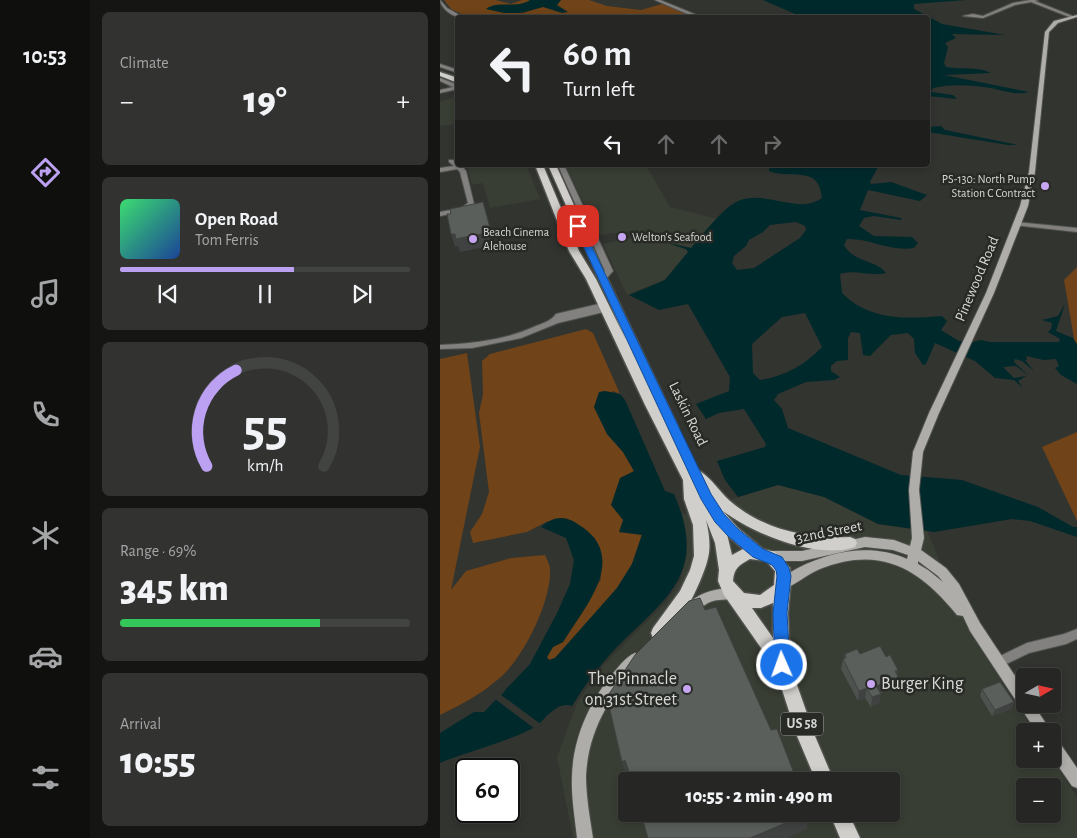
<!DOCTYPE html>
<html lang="en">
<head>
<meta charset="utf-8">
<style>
  body { margin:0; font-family:"Alegreya Sans",sans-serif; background:#323331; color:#f1f3f6; height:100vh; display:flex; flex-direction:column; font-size:19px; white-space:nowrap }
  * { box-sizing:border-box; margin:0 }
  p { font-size:16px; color:#a4a5a6 }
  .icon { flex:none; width:28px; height:28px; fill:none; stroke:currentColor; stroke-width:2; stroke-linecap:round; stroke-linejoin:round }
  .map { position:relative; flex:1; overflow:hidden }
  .side { display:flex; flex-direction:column; gap:12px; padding:12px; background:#151514; width:350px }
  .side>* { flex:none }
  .hud { position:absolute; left:15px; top:15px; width:475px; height:152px; border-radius:5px; box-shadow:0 2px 8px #0003,0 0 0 1px #424441; background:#262724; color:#f1f3f6; overflow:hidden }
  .needle { width:32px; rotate:81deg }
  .tools { position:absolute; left:576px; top:668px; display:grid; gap:10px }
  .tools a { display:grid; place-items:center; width:45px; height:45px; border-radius:5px; background:#262724; box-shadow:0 2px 8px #0003,0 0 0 1px #424441; font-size:25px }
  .speed { position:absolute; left:15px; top:758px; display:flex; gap:10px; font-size:25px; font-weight:700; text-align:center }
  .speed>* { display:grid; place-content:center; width:65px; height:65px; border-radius:50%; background:#262724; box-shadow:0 2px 8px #0003,0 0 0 1px #424441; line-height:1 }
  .speed .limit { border:2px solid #111; border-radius:8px; background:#fff; color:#111 }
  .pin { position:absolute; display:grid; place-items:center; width:42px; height:42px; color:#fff; margin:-21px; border-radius:10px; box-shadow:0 2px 8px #0006 }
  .me { position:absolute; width:55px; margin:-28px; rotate:358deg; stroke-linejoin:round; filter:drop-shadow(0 0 4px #0008) }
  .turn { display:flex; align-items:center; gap:18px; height:105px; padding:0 25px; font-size:22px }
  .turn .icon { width:65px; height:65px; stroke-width:2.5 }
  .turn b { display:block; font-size:35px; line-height:42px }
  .lanes { display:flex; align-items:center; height:48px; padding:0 25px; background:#0003; justify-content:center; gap:25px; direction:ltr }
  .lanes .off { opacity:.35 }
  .big { font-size:38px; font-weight:800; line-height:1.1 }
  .side .tile { flex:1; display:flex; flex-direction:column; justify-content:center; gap:8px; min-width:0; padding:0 18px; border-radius:8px; background:#323331 }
  .side .dial { align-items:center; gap:0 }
  .dial svg { height:130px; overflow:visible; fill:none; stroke:#424441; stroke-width:7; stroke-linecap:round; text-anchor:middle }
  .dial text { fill:#f1f3f6; stroke:none }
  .song { display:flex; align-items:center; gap:15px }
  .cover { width:60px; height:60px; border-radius:8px; background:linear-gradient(135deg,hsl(140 70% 55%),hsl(220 70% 35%)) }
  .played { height:5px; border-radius:2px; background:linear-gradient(90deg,#bca0f2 60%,#424441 60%) }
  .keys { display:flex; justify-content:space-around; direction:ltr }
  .heat { display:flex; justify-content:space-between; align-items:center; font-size:28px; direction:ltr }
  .charge { height:8px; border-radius:4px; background:linear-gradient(90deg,#34c759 69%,#424441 0) }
  .trip { position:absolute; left:178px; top:772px; width:282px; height:50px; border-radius:5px; background:#262724; box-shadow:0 2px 8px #0003,0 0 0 1px #424441; font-weight:800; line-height:50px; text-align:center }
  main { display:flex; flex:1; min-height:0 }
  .tab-bar { display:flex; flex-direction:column; width:90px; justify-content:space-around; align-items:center; background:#0f100e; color:#a4a5a6 }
  .tab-bar .icon { width:35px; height:35px }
  .tab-bar .selected { color:#bca0f2 }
  .tab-bar b { font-size:22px; color:#f1f3f6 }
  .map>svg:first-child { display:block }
  .built { fill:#393e34; fill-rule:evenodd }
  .green { fill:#704318 }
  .water { fill:#00292b; fill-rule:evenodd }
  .pier { fill:#323430 }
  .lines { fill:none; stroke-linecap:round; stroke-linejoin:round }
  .street-casing { stroke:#50524e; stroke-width:2 }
  .secondary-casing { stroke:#50524e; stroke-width:2 }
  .primary-casing { stroke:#50524e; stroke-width:3 }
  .street { fill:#82817f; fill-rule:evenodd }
  .secondary { fill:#aeadaa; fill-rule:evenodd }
  .primary { fill:#d0cfcb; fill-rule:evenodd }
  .wall { fill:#4d524f }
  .shaded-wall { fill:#3f4240 }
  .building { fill:#5a5f5c; stroke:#3f4240 }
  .route { fill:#1a73e8; stroke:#114b97 }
  .poi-dot { fill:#c6a6f0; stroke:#282a26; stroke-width:2 }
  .labels { text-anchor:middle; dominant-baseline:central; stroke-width:5; stroke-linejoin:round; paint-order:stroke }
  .far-poi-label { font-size:12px; fill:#d7d8d6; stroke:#282a26; text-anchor:start }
  .shield { fill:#282a26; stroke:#a2a4a1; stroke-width:1 }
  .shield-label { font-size:14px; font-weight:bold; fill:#d7d8d6 }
  .street-label { font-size:15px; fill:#d7d8d6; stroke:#282a26 }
  .near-poi-label { font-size:18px; fill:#d7d8d6; stroke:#282a26; text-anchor:end }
</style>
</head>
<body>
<main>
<nav class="tab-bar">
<b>10:53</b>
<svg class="icon selected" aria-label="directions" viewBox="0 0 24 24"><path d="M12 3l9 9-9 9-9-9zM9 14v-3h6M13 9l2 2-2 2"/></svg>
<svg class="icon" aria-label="music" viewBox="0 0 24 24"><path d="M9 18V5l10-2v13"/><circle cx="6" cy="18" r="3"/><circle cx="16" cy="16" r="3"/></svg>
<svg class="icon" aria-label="phone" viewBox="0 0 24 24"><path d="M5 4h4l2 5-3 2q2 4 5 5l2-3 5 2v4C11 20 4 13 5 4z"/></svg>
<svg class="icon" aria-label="climate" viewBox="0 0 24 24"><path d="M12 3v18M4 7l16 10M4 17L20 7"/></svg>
<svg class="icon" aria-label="car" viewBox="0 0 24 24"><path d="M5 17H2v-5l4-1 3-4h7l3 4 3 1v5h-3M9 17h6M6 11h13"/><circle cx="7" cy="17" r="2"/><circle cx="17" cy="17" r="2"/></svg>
<svg class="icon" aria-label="filters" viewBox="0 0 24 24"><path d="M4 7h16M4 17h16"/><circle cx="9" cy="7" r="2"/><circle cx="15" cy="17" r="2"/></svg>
</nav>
<section class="side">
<div class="tile"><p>Climate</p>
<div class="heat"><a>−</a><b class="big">19°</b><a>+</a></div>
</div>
<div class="tile">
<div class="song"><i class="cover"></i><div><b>Open Road</b><p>Tom Ferris</p></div></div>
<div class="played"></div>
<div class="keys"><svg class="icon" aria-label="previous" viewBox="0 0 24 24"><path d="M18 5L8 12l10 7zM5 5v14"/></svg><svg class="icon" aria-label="pause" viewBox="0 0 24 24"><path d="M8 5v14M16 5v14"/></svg><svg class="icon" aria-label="next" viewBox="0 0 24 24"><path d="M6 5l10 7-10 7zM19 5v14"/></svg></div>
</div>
<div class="tile dial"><svg viewBox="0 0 100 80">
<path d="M14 69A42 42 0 1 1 86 69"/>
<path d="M14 69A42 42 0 0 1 32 10" stroke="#bca0f2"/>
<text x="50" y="56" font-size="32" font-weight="700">55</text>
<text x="50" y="72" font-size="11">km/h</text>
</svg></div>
<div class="tile"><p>Range · 69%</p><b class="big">345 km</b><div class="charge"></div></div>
<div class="tile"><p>Arrival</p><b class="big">10:55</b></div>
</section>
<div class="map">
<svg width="637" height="838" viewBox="0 0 637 838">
  <rect width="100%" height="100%" fill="#323430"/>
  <path class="built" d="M17,96V131L15,124L0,126V102Z
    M27,165H86L100,199L50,208L43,183L32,185Z
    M125,165H206L230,207L278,219L251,248L228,242L249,251L224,280L187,295L163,244L203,236L192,231L160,235L153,215L150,216Z
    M338,485L384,497L438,524L487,530L527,628L594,731H585V759H612L637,797V838H133L117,757L137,703L158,671L226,602L240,581L247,555L238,516ZM186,781H451V814H186ZM585,786H612V814H585Z"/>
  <path class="green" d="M4,0H56L71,4L82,0H149L167,6L201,10L222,4L258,17H28L11,9Z
    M637,267V356L624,280Z
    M146,329L153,333L180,394L173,391L154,407L167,434L183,452L194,471L202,534L192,564L177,588L115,658L109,660L107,657L113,647L123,642L161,579L155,538L133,521H108L87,532L33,543L30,532L42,514L49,492L39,413L43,394L42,361L50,354Z
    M27,353L40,447L11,590L26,571L71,558L105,555C107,560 110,565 110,569C112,600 84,656 62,676C43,693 23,704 0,715V359Z
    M637,432V521L602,447Z"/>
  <path class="water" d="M90,0H121L117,5L128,12L122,13L103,7L82,13H64L46,9C57,0 78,9 90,0Z
    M323,0H526L474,4V9L502,24L565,35L512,34L516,38L505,43L508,47L504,63L506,67C522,70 536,66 551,73L504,75L589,92C577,96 562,90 550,88C531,85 512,84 493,88L491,92L513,95L517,99L488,96V18L354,17L355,14Z
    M501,126L505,130L578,145H568L488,132V127Z
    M330,165H439L430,182L431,184L451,182L487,195L480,201L428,190L420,210L461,218L462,220L433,216L424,218L419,226L434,236L472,237L478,243L474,248C450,252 430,238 407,239L404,245C414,263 435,259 446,273C431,277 415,269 400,274L402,293C430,321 466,319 502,316L507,321L501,330L519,341L533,342L541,340L550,342H619L620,339L608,332L611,329L612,323L602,320L618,316L625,304L616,331L633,338L637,344V384L621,375L615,368L619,366L616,359L604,360L586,356L587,360H585L594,371L582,361L575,359L574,362L589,376L576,366L563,367L574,378L586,376L578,381L583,388L574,380L555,378L535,361L495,343L486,364L483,365L475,353L474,339L468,333L451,335L430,356L423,355L420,333L411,332L408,338V360L397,361L391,366V371L400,377L394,380L366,382L338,394L334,400L342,409L348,428L461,475L522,480L598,507L633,527H637V537L590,521L572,519L494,532L438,524L384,497L338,485L298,497L285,480L277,461L325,447L326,444L304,409L279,413L266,419L256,404L289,391L290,377L248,304L219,310L189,295L225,280L248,252L246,249L227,243L251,248C264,234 281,209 298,201C324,189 359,215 382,198C379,164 352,180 329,171ZM356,222L365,226L366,230L360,238L314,268L297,270L292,263L294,256L306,246L309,240L323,232L330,225ZM365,313L382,347C365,365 343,377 320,380L313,373L312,344L342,317Z
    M165,391L180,394L185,400L225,491L234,494C269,573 226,598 176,648C159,666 145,685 132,706C119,701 108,715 100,723C87,736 21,754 0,763V733L34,712H44L90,664L117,613L130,584L134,560L126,538L101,527C113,517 123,515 136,523C191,555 147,604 123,642L113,647L107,657L109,660L115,658L177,588L192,564L202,535L179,532L183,520L171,505L180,478L194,471L183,452L167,434L154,407L159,392Z"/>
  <path class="pier" d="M63,689L65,691L61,695L102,725L95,729L55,699L49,704Z"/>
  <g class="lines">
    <defs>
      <path id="street" d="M0,0L7,8L25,18C14,18 2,10 0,0Z
        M215,0H220L264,18H257Z
        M590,0H598L595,1L635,17L632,18L591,2L575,5L543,18L523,16L533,14L543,16L573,3Z
        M0,64L18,70V73L0,67Z
        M0,78L18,85V89L0,93V90L13,87L0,81Z
        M9,160H13L18,165L22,166L26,171L34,204L25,211L0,216V212L21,208L28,203L20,172L17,169L0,172V168L14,166L9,162Z
        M118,165H124L173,271L165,280H162L158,278L165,271Z
        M576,222L637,228V232L574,225L573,224Z
        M163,303L167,305L162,307H168V311L118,323L81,338L32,348L0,349V345C33,344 66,340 96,326C104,323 111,321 116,314Z
        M637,629V639L626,644L589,653L558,668L554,667L552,663L554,659L587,643L624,634Z"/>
      <path id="secondary" d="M637,15V17L618,23L609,32L595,172L588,206L554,293L499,413L483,452L479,490L484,538L481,550L506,568L519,584L540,623L585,691V704H593L611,731H596L530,631L523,616L517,615C479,568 440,545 380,569C367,574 356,585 343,589L339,588L337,584C341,577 351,572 358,568C392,551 431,543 467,559L468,555L453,550L425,547L362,561H330L326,559L324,556L326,553L330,551H362L425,537L454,540L470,546L472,538L469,490L473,452L489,413L546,293L580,206L589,172L605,32L614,21ZM478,561L498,576L503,582L488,570L478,564Z
        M280,589L296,590L298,594L296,598C287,601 277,598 268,603C260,607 256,616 247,613L245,609C251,597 267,591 280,589Z
        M195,653L200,655L202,659L200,663C170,695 148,731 146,776C146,797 150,818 153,838H137C135,818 131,797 132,776C133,740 148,705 170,677C177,669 185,657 195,653Z
        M612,737L617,739L637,768V788L632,786L612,757Z"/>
      <path id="primary" d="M0,72L18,78V83L0,76Z
        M95,165H103L139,251L156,279L186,340L108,165H116L159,261L238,427L236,430L231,431L251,470L260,471C272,479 279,491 290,501C324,530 367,539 410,537L415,539L417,543L415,547C376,560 314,534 283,511L298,528L323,549L335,552L350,568L351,580L348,613L350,665L375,736L394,781H376L357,736L335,668L284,595L278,581L279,570L275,543L266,520C269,532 271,546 268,558C264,577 240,628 224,638C220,641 217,639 213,638L211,633L213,628L240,591L250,570L254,556L253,525L244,499L243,480L205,405L146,279L129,251ZM260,485L281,509H274ZM287,534L288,536L303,549L292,555ZM310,559L326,561L335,571L334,585L320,595L304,593L293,581C294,568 299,565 310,559ZM333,603V638L312,608H321Z
        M390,814H409L420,838H400Z"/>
    </defs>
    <use href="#street" class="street-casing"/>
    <use href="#secondary" class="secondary-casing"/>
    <use href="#primary" class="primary-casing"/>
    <use href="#street" class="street"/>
    <use href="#secondary" class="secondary"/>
    <use href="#primary" class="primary"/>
  </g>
  <path class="wall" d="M405,654H420L446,657L458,670L456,687L441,693L439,703L431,707L425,698L418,701L401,669L403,659H404Z
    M542,689L574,702L571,709L552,716L540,696Z"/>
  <path class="shaded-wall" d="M51,232L55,245L20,252L18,246L15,247L11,234Z
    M458,670L456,678L458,677L456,687L434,695L436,686L455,671Z
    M427,688L425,698L418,701L419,691Z
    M441,694L439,703L431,707L432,697Z
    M574,702L571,709L552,716L555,710Z
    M185,760L190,777L187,779L182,762Z
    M367,814H369L367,829L347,838H310Z"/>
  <path class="building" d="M43,202L51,232L16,239L15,234H11L7,214H11L10,209Z
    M260,598L265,610L276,607L331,730L337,729L357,781H192L185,760L182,762L167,697L195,655L249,601Z
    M440,646L446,657L450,655L458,670L455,671L458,677L436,686L441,694L432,697L427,688L419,691L403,659L406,658L405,654L417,649L420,654Z
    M560,682L574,702L555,710L542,689Z
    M201,814H367L310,838H208Z"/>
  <path class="route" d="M138,224L142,226L271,494L284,514L298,529L323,549L342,557L349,568L351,576L347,613L350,665L348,670L342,672L337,670L335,665L333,613L337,576L336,570L332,565L313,557L288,536L275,522L261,499L134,226Z"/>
  <g class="poi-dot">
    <circle cx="605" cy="186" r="5"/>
    <circle cx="182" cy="237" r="5"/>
    <circle cx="33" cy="239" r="5"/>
    <circle cx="431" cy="684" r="5"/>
    <circle cx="247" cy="689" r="5"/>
  </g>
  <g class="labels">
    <g class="far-poi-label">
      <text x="595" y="179" text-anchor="end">PS-130: North Pump<tspan x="595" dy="14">Station C Contract</tspan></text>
      <text x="43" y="232">Beach Cinema<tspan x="43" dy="14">Alehouse</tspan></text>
      <text x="192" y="237">Welton’s Seafood</text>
    </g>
    <rect class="shield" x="341" y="712.5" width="42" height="23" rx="4"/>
    <g class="shield-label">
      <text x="362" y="724">US 58</text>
    </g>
    <g class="street-label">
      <text transform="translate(537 279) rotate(-67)">Pinewood Road</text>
      <text transform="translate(248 414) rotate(64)">Laskin Road</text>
      <text transform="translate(389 532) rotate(-11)">32nd Street</text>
    </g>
    <g class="near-poi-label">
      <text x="237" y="679">The Pinnacle<tspan x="237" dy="21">on 31st Street</tspan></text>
      <text x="441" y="684" text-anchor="start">Burger King</text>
    </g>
  </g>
</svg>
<div class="tools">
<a><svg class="needle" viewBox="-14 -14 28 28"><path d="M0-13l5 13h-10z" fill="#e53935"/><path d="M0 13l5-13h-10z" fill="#a4a5a6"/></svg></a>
<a>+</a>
<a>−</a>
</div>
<div class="speed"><div class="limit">60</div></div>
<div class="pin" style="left:138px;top:226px;background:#d93025"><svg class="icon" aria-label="arrive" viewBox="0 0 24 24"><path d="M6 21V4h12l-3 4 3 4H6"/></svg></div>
<svg class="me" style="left:342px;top:665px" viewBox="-20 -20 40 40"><circle r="17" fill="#1a73e8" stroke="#fff" stroke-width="3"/><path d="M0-11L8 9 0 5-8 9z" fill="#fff"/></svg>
<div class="trip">10:55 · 2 min · 490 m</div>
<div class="hud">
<div class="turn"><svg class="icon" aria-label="left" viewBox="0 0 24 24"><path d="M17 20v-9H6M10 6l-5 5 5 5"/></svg><div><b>60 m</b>Turn left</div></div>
<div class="lanes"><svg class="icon" aria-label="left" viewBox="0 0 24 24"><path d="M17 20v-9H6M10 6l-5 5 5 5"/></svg><svg class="icon off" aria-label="ahead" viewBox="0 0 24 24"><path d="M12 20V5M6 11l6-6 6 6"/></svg><svg class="icon off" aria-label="ahead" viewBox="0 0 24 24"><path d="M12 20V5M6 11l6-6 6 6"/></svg><svg class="icon off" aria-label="right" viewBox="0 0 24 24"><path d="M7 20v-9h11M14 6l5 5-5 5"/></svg></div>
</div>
</div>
</main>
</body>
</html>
